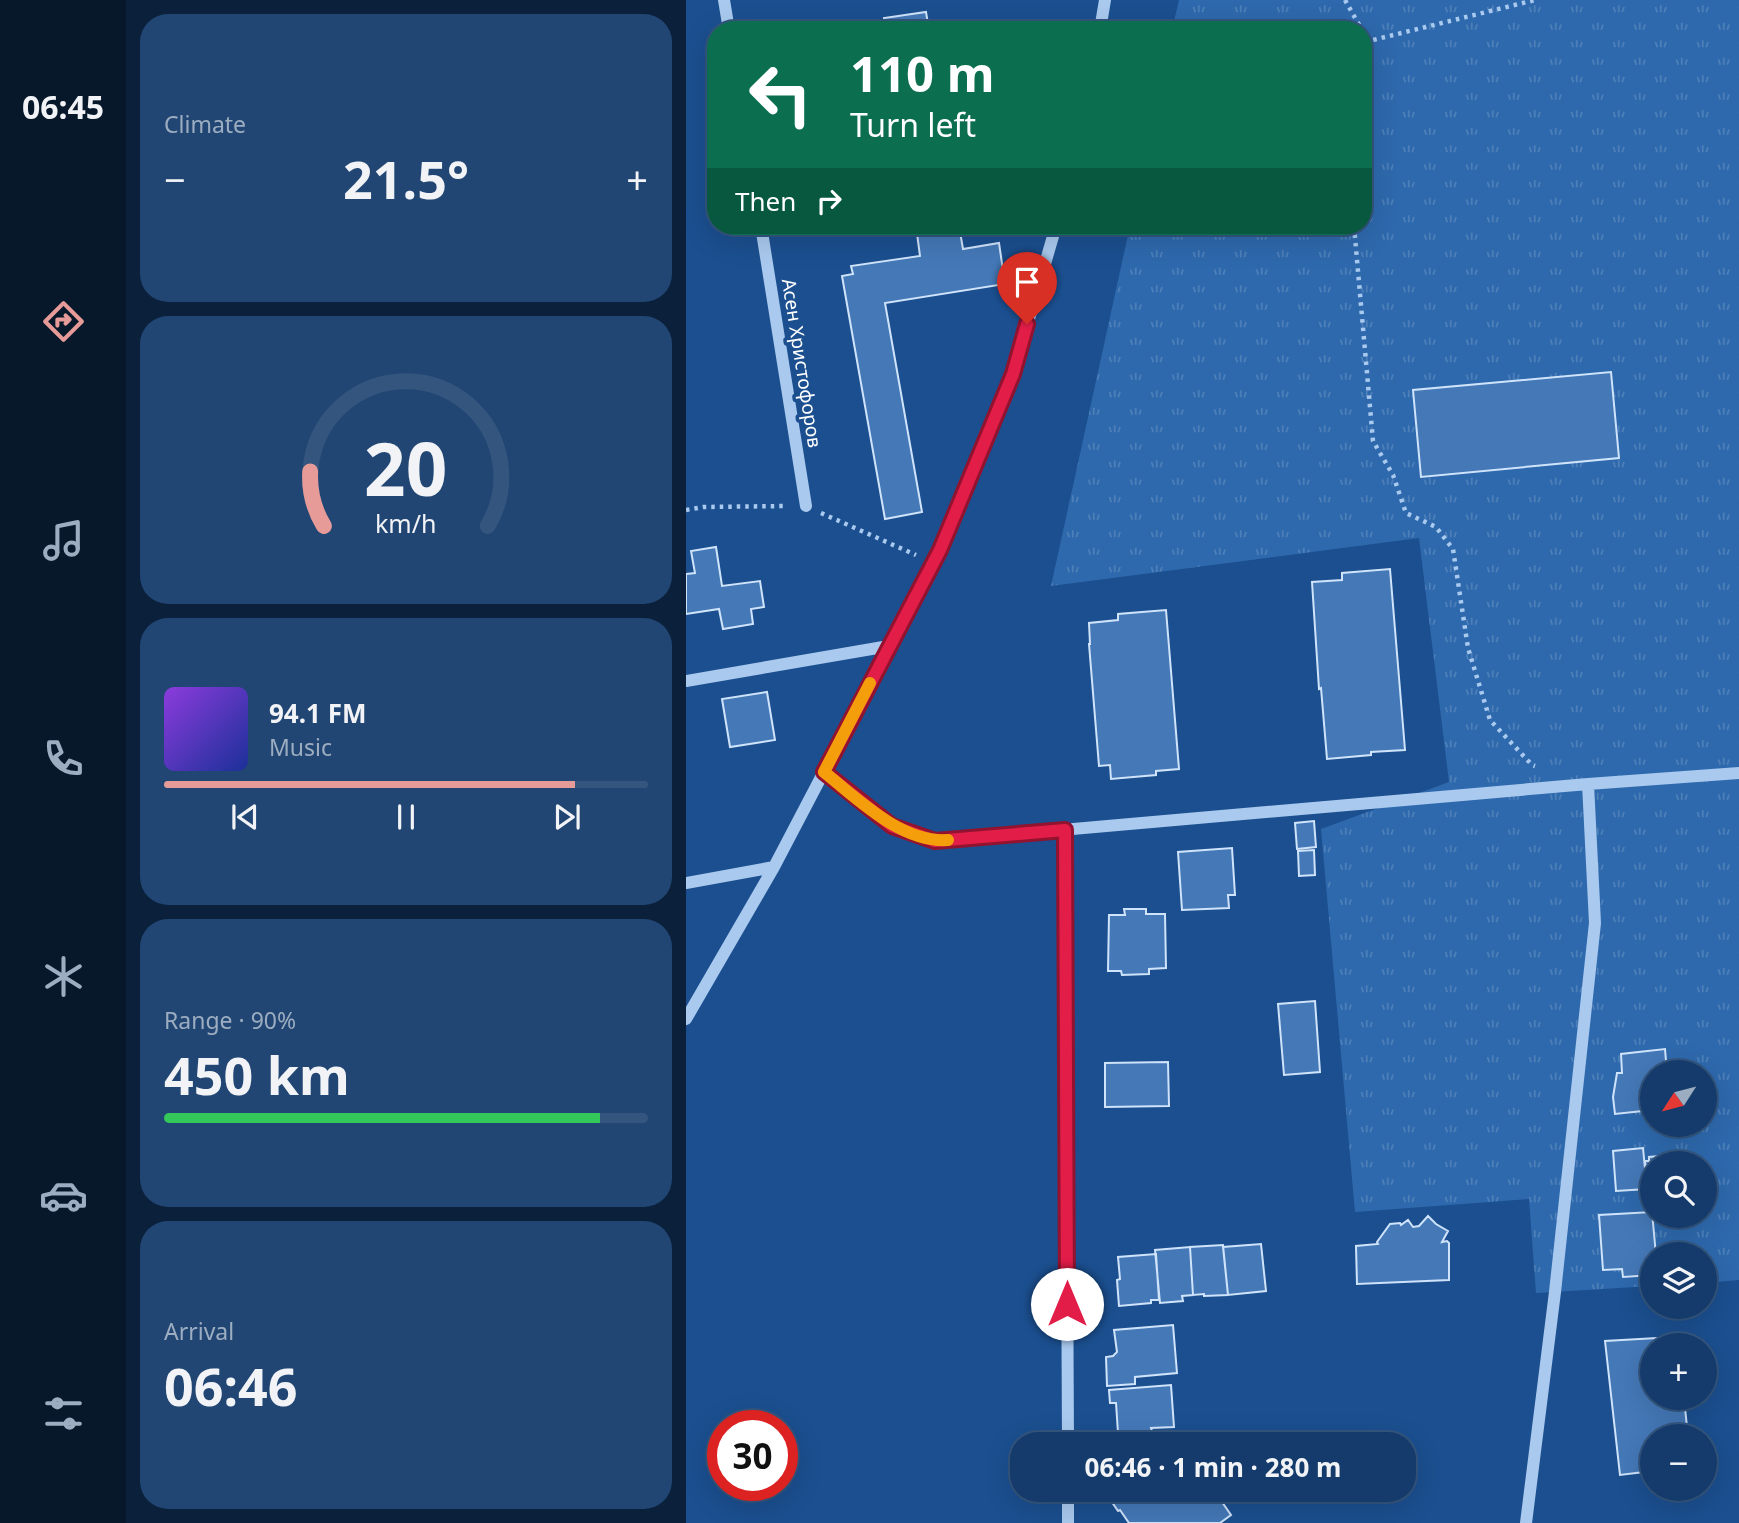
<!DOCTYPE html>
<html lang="en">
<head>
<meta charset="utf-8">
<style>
  body { margin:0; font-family:"Noto Sans",sans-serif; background:#214673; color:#f1f3f6; height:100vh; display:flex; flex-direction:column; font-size:26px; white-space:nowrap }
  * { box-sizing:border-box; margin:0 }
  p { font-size:23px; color:#9dadc1 }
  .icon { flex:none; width:38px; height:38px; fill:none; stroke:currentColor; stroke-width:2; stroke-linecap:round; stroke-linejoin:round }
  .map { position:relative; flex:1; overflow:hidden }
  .side { display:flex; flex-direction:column; gap:14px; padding:14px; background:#0b203b; width:560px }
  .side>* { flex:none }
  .banner { position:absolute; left:21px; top:21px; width:665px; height:214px; border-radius:28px; box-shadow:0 7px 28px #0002,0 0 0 2px #33557e; background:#0b6e4f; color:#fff; overflow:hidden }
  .needle { width:46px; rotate:234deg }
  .tools { position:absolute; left:954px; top:1060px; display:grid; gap:14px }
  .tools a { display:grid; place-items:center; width:77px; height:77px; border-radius:50%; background:#143b6b; box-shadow:0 7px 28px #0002,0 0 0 2px #33557e; font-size:35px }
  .speed { position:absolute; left:21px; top:1410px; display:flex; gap:14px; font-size:35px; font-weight:700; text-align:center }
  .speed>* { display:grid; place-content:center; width:91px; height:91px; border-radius:50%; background:#143b6b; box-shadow:0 7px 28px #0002,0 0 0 2px #33557e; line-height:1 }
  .speed .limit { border:10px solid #d22; background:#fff; color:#111 }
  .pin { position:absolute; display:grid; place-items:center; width:60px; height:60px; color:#fff; margin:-72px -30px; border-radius:50% 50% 50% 0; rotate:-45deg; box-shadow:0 0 7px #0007 }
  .pin .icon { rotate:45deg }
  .me { position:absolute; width:77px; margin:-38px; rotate:0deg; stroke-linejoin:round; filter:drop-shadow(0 0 5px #0008) }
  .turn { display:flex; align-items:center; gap:24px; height:147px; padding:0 28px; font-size:32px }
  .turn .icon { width:91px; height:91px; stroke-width:2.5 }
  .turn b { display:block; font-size:49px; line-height:60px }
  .then { display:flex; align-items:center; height:66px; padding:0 28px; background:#0003; gap:14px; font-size:26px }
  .big { font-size:52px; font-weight:700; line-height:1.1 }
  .side .widget { flex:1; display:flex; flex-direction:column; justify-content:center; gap:10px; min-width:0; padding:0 24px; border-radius:28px; background:#214673 }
  .side .dial { align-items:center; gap:0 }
  .dial svg { height:182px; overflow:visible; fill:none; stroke:#33557e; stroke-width:7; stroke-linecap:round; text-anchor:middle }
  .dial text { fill:#f1f3f6; stroke:none }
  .song { display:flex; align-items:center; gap:21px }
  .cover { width:84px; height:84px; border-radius:10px; background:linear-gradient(135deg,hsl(270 70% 55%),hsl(230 70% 35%)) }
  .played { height:7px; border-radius:4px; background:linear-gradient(90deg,#e69b98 85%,#33557e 85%) }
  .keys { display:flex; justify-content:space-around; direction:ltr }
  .heat { display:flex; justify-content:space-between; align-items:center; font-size:38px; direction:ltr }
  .charge { height:10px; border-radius:5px; background:linear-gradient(90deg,#34c759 90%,#33557e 0) }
  .trip { position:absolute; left:324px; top:1432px; width:406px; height:70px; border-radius:28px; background:#143b6b; box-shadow:0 7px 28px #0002,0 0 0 2px #33557e; font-weight:700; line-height:70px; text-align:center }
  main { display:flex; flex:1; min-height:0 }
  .menu { display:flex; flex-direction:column; width:126px; justify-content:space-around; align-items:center; background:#08182b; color:#9dadc1 }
  .menu .icon { width:49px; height:49px }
  .menu .selected { color:#e69b98 }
  .menu b { font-size:32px; color:#f1f3f6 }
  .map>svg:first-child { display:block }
  .grass { fill:url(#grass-tufts); fill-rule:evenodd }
  .building { fill:#4478b7; stroke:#cfe3fa; stroke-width:2 }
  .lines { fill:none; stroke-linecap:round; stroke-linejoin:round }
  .path { stroke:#a9c9ee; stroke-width:4.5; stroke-dasharray:3.5 5; stroke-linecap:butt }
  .minor { stroke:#a9c9ee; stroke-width:12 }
  .route-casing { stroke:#92132f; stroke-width:18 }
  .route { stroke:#e11d48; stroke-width:12 }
  .slow { stroke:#f59e0b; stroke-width:12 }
  .labels { text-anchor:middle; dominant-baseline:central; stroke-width:7; stroke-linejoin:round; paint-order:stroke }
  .street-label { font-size:19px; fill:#fff; stroke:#1b4f8f }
</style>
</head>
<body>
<main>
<nav class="menu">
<b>06:45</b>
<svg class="icon selected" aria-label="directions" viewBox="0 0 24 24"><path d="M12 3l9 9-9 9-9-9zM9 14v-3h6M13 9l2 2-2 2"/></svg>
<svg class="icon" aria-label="music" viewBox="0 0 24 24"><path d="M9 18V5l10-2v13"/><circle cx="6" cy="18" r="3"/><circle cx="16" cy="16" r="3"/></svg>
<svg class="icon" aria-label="phone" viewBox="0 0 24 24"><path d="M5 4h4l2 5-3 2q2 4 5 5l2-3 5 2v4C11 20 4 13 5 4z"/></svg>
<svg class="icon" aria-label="climate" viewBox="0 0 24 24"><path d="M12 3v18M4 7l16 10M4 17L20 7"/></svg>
<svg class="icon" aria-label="car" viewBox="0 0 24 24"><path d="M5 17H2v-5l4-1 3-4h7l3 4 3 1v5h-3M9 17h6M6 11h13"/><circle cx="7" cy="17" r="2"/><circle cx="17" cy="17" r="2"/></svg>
<svg class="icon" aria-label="filters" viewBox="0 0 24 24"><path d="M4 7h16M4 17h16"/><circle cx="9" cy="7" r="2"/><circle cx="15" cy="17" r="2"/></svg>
</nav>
<section class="side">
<div class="widget"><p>Climate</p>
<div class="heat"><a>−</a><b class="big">21.5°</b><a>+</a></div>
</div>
<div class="widget dial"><svg viewBox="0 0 100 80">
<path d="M14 69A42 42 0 1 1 86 69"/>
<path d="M14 69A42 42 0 0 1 8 45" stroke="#e69b98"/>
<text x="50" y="56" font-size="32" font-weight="700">20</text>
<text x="50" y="72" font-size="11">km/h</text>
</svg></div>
<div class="widget">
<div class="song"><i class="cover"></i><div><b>94.1 FM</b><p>Music</p></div></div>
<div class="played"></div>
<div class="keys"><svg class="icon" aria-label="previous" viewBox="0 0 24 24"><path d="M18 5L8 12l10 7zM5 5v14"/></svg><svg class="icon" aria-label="pause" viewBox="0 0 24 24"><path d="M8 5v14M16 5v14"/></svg><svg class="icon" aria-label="next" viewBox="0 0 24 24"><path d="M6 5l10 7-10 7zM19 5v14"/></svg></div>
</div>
<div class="widget"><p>Range · 90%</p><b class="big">450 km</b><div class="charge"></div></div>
<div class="widget"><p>Arrival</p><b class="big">06:46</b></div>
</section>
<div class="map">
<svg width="1053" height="1523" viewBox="0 0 1053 1523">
  <defs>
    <pattern id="grass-tufts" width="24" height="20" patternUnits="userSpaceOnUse" patternTransform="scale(1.75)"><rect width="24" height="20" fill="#2e69ad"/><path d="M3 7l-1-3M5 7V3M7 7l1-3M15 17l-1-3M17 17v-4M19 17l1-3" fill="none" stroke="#4d80b9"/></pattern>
  </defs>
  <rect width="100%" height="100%" fill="#1b4f8f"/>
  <path class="grass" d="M493,0H1053V1280L1019,1283L1018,1255H966V1286L850,1293L843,1199L669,1212L635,829L763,782L733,538L365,586L444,226H677V30H486ZM966,1073H1018V1125H966ZM966,1164H1018V1216H966Z"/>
  <path class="building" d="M240,12L243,30H200L198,18Z
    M230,226H273L277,249L313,243L319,284L199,303L236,512L199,519L156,276L167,274L165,266L234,256Z
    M925,372L933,458L735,477L727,390Z
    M30,547L36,586L74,581L78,607L65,609L67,624L37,629L33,609L0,614V574L9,573L5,551Z
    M704,569L719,750L685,752V755L641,759L635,688L633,689L626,582L656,580V573Z
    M480,610L493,769L470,771V775L425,779L424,765L413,766L403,644H404L403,623L432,620V614Z
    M81,692L89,740L44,747L36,699Z
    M628,821L630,847L611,849L609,823Z
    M546,848L549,895H542L543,908L496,910L492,852Z
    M628,850L629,875L613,876L612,851Z
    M438,909H460V914H479L480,968L463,969V974L436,975L435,971H422L423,915H439Z
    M629,1001L634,1072L598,1075L592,1004Z
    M979,1049L981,1073H966V1110L929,1114L927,1097L931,1073H936L935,1054Z
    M482,1062L483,1106L419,1107V1063Z
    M957,1148L961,1189L930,1191L927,1151Z
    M985,1155L986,1164H966V1189H962L959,1161H963V1157Z
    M966,1212L970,1255H966V1275L937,1277L936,1269L917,1270L913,1215Z
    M742,1216L750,1224L762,1231L756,1242L761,1241L763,1243V1280L671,1284L670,1246L692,1244L691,1242L704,1224L714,1223L715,1225L722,1220L727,1227L733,1226Z
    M575,1244L580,1291L542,1295L537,1247Z
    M537,1245L542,1295L518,1296V1294L507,1295L504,1247Z
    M504,1247L507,1295L496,1296L497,1301L474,1303L469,1250Z
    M470,1254L473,1300H465V1303L433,1306L431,1280L434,1279L432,1257Z
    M487,1325L491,1373L449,1377V1384L421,1386L420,1357L427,1356L431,1352L428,1330Z
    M971,1338L980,1346H966V1398H998L1002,1437H966V1471L934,1475L919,1341Z
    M485,1385L488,1427L465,1428L466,1431L432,1433L430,1403H424L423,1390Z
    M417,1489H527L545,1515L534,1523H443L434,1510L432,1511Z"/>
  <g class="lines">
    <path class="path" d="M659,0L676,30
      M677,52L683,41L849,0
      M668,226L687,441L707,475L720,513L750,527L767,549L782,648L804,720L846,765L849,766
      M0,510L17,507L100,506
      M135,513L230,555"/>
    <path class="minor" d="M38,0L43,30
      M414,30L419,0
      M75,226L120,506
      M0,681L203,646
      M138,772L206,826L249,841L902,784L1053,773
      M379,830L382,1444
      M0,883L88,867
      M0,1019L88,867L254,550L327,374L370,226
      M382,1489V1523
      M840,1523L869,1292L909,923L902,784"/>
  </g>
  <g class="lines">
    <defs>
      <path id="route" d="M341,324L327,374L254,550L138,772L206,826L249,841L379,830L381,1304"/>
    </defs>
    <use href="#route" class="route-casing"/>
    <use href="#route" class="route"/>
    <path class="slow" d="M184,683L138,772C172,799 215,843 262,840"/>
  </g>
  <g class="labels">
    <g class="street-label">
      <text transform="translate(116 363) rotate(81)">Асен Христофоров</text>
    </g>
  </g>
</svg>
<div class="tools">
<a><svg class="needle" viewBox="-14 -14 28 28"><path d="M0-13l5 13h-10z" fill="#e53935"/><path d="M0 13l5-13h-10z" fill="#9dadc1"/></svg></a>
<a><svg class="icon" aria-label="search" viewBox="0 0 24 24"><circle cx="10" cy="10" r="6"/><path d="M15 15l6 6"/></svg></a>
<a><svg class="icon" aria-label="layers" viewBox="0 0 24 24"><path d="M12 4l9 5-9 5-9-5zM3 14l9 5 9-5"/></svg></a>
<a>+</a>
<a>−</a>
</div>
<div class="speed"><div class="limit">30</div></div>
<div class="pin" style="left:341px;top:324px;background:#d93025"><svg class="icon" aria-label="arrive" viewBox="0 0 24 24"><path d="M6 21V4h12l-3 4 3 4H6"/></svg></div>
<svg class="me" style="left:381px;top:1304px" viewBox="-20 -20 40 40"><circle r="19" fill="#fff"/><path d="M0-13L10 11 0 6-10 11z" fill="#e11d48"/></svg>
<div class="trip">06:46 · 1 min · 280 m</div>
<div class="banner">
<div class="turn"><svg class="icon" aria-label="left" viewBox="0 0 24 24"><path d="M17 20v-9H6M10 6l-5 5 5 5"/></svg><div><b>110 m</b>Turn left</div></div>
<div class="then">Then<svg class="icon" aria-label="right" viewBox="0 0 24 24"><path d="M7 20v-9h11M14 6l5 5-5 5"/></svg></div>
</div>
</div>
</main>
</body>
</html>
